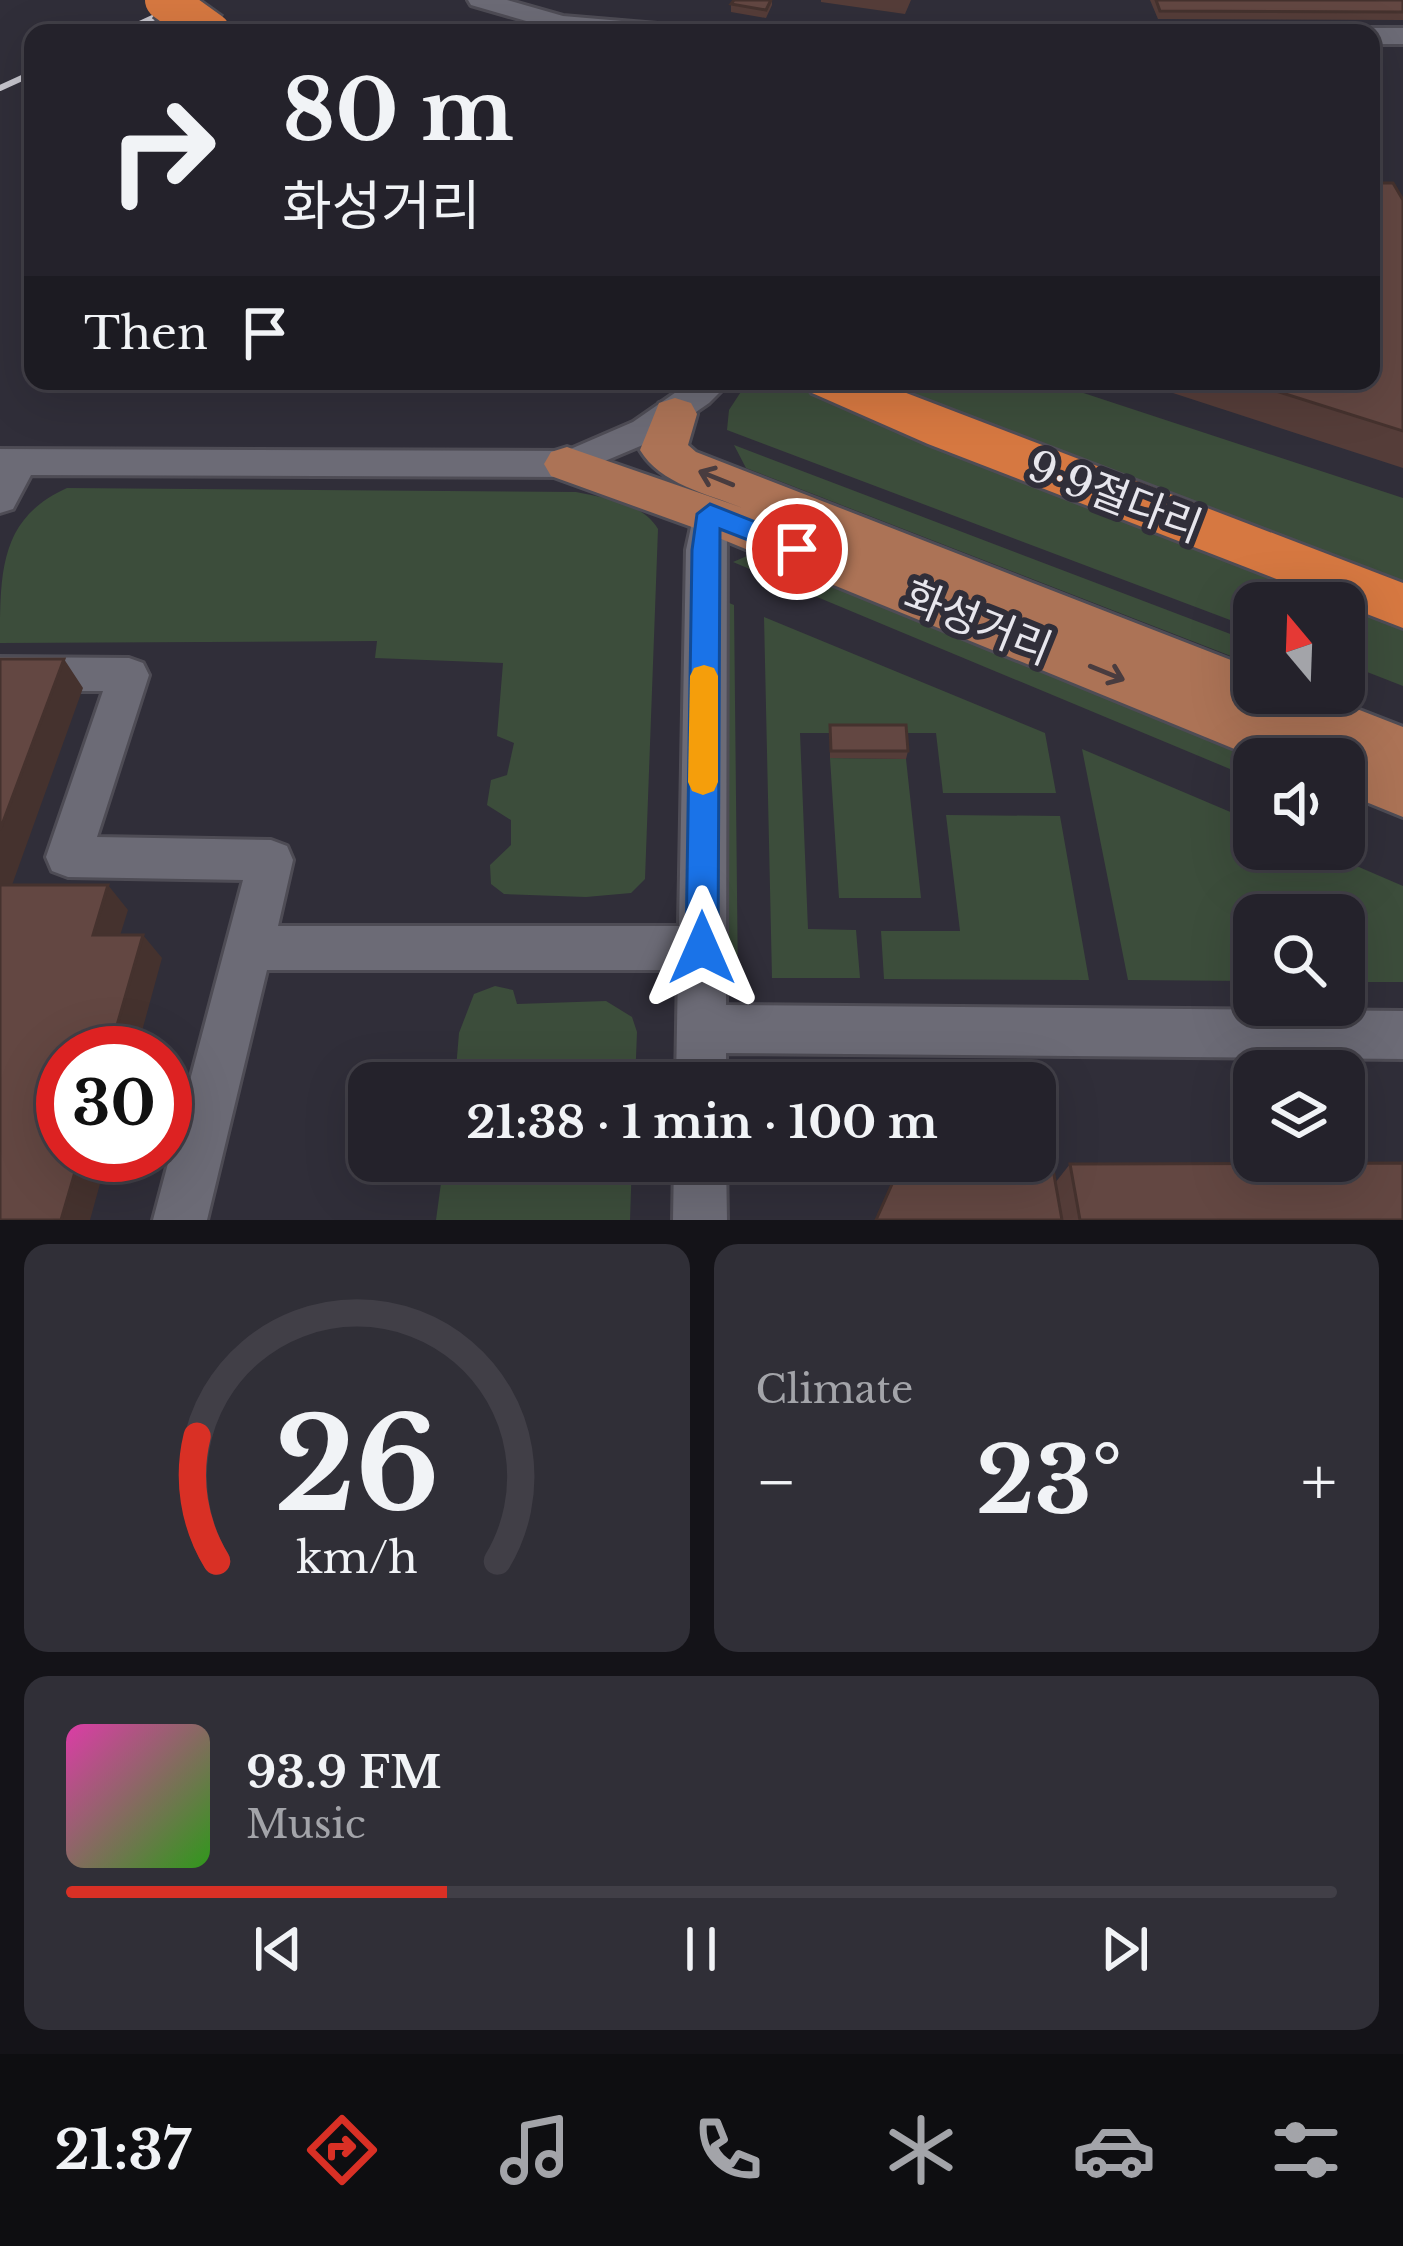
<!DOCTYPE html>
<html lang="en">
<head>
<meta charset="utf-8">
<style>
  body { margin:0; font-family:"Libre Baskerville","Noto Sans KR",serif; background:#302f37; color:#f1f3f6; height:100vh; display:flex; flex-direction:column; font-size:45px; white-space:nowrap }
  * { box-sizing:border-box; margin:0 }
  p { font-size:39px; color:#a3a4a9 }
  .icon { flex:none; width:66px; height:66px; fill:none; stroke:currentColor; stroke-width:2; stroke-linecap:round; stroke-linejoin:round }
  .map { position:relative; height:1220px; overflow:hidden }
  .panel { display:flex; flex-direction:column; gap:24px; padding:24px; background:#141318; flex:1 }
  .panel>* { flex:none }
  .hud { position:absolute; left:24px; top:24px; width:1356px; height:366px; border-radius:24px; box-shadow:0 12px 48px #0002,0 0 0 3px #413f47; background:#24222b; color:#f1f3f6; overflow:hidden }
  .needle { width:78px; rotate:341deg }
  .buttons { position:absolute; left:1233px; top:582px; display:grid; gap:24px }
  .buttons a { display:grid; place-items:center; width:132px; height:132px; border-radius:24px; background:#24222b; box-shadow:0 12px 48px #0002,0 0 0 3px #413f47; font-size:60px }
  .speed { position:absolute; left:36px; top:1026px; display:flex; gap:24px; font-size:60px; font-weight:700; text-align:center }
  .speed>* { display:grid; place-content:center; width:156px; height:156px; border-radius:50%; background:#24222b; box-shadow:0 12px 48px #0002,0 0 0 3px #413f47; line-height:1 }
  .speed .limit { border:18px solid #d22; background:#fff; color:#111 }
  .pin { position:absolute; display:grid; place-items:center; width:102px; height:102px; color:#fff; margin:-51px; border:6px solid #fff; border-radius:50%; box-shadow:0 3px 12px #0007 }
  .me { position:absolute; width:132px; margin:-66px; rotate:0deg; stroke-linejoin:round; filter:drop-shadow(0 0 9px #0008) }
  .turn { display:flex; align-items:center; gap:42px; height:252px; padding:0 60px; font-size:54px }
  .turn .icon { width:156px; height:156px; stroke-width:2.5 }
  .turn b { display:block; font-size:84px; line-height:102px }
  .then { display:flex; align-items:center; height:114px; padding:0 60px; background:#0003; gap:24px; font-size:45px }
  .big { font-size:90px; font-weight:700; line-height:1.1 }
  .panel .card { flex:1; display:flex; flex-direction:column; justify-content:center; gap:18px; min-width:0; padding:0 42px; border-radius:24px; background:#302f37 }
  .panel .dial { align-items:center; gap:0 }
  .dial svg { height:312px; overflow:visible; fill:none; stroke:#413f47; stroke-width:7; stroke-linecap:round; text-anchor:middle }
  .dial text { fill:#f1f3f6; stroke:none }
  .song { display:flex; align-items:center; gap:36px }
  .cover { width:144px; height:144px; border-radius:18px; background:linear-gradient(135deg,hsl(320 70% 55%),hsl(110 70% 35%)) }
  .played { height:12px; border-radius:6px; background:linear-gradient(90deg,#d93025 30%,#413f47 30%) }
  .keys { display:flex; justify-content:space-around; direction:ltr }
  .heat { display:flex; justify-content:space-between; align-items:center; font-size:66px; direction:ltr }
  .panel .tiles { flex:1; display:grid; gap:24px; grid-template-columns:1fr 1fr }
  .card:last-child { grid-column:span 2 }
  .trip { position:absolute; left:348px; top:1062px; width:708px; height:120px; border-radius:24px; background:#24222b; box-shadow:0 12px 48px #0002,0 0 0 3px #413f47; font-weight:700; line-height:120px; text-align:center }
  .menu { display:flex; height:192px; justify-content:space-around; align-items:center; background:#0e0e11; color:#a3a4a9 }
  .menu .icon { width:84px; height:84px }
  .menu .active { color:#d93025 }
  .menu b { font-size:54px; color:#f1f3f6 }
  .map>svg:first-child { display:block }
  .green { fill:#3c4d3b }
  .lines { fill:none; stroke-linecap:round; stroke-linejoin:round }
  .minor-casing { stroke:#4e4c55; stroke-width:6 }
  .major-casing { stroke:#4e4c55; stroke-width:6 }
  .highway-casing { stroke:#4e4c55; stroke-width:6 }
  .minor { fill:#6c6b76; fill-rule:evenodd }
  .major { fill:#ac7356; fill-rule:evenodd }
  .highway { fill:#d67841; fill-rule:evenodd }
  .rail { stroke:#c5c4cc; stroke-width:6 }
  .highway-bridge-casing { stroke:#4e4c55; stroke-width:45; stroke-linecap:butt }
  .highway-bridge { stroke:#d67841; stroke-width:40 }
  .wall { fill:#553d39 }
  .shaded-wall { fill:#45322e }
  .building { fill:#634742; stroke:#45322e; stroke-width:3 }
  .oneway { stroke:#493c3f }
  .route { fill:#1a73e8; stroke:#114b97; stroke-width:3 }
  .slow { fill:#f59e0b }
  .labels { text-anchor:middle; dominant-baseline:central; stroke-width:12; stroke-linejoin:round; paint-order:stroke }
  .street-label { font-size:42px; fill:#e7e6ed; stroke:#302e39 }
</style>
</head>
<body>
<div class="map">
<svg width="1403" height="1220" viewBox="0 0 1403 1220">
  <rect width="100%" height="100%" fill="#302e39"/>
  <path class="green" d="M748,381H1047L1403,498V686L1344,663V603H1254V629L727,430L729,410Z
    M734,445L1254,643V665L746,468Z
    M67,488L576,492C604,498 642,502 658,529L645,879L631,893L586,897L504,894L491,884L490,865L511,845V820L487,805L491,780L507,775L514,743L497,736L503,663L375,658L377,641L0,643C0,571 0,518 67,488Z
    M754,553L764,554L1264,759H1254V779L733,562Z
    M722,600L734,605L738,987L722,988Z
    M764,617L1045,733L1056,793H943L936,733H800L808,929L856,930L860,978H772Z
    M1082,749L1254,822V849H1317L1403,886V982H1344V915H1254V981L1128,980Z
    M830,758L906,759L921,898H839Z
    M946,815L1060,816L1089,980L884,979L881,931H960Z
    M495,986L513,990L517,1004L606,1001L632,1017L637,1032L635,1083L455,1081L459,1033L474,994Z
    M444,1161H632L630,1220H436Z"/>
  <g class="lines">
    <defs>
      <path id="minor" d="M468,0H507L563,16L669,25L682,33L561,31L471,5Z
        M1371,28H1403V44H1371V33H1360Z
        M692,381H731L709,403L657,439L567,477L31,475L13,509L0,513V449L566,451L633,422Z
        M709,500L722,504L727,514L726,1005L1403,1011V1059L726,1053V1083H676L678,970H267L207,1220H153L243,880L68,877L52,871L46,857L103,691H0V657L129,658L143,663L149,675L97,837L271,840L287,846L293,860L278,926H679L686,550L696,504Z
        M674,1161H726L727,1220H673Z"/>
      <path id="major" d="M675,398L691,403L697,414L688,445L696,452L1254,669V693H1316L1403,727V817L1344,793V759H1259L692,527L551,476L544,464L551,452L567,447L743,508C708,494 660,484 640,450L659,403Z"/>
      <path id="highway" d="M804,381H875L1403,583V628L928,444L812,393Z"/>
    </defs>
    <use href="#minor" class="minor-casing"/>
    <use href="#major" class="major-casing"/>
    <use href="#highway" class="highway-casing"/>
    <use href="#minor" class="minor"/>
    <use href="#major" class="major"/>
    <use href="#highway" class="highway"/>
    <path class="rail" d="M120,33L192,0
      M0,88L33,73"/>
    <defs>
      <path id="highway-bridge" d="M165,0L211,33"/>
    </defs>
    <use href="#highway-bridge" class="highway-bridge-casing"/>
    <use href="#highway-bridge" class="highway-bridge"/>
  </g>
  <path class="wall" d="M734,0H772V5L766,18L731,12V4Z
    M821,0H911L905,14L821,2Z
    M1150,0H1403V20L1158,19Z
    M1403,200V468L1136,381H1371Z
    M830,725L908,751L906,759L830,758Z
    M1070,1164L1403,1220H876L1055,1183Z"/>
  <path class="shaded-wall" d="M64,659L83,688L3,910L0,906V830Z
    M108,885L128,910L113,958L93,935Z
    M143,935L162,958L136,1053H109Z
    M80,1155H108L90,1220H61Z"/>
  <path class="building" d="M734,0H771L766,10L731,4Z
    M1156,0H1403V12L1160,11Z
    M1371,183H1393L1403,200V431L1244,381H1371Z
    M0,659H64L0,830Z
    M830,725H906L908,751H831Z
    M0,885H108L93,935H143L109,1053H63V1155H80L61,1220H0Z
    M1035,1123L1045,1124L1062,1220H876L893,1182L913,1161H1035Z
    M1403,1163V1220H1080L1070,1164Z"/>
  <defs><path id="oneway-shaft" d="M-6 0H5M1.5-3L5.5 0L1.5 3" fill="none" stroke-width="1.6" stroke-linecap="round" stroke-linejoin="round" transform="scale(3)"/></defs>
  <g class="oneway">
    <use href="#oneway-shaft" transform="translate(716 478) rotate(-158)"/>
    <use href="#oneway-shaft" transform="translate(1107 673) rotate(22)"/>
  </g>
  <path class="route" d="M710,504L806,542L810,549L797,559L720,529L718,948L714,959L702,964L690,959L686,948L692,550L697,514Z"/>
  <path class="slow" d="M704,665L714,668L718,676V782L714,791L703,795L692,791L688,782L690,676L694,668Z"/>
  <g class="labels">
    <g class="street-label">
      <text transform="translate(1115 496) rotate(21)">9·9절다리</text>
      <text transform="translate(978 622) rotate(22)">화성거리</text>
    </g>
  </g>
</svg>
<div class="buttons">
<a><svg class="needle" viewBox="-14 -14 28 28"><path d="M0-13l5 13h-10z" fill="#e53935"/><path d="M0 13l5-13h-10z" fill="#a3a4a9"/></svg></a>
<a><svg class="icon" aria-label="sound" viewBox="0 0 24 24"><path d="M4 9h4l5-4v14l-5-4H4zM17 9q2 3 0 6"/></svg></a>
<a><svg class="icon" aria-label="search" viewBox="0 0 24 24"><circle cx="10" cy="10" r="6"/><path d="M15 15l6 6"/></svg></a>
<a><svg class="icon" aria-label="layers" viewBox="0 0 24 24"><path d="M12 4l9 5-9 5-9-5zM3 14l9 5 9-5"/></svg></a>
</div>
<div class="speed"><div class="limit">30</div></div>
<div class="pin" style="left:797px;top:549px;background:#d93025"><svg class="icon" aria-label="arrive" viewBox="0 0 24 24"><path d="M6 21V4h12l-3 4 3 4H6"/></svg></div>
<svg class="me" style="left:702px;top:948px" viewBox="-20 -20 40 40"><path d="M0-17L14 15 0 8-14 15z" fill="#1a73e8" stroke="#fff" stroke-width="4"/></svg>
<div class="trip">21:38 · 1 min · 100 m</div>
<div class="hud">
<div class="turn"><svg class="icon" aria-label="right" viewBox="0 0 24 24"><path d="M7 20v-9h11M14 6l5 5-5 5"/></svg><div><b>80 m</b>화성거리</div></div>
<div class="then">Then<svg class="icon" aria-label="arrive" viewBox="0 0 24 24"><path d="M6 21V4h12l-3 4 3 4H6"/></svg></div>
</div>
</div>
<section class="panel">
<div class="tiles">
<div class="card dial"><svg viewBox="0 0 100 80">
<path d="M14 69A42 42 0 1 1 86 69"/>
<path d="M14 69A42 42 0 0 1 9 37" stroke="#d93025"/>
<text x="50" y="56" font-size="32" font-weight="700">26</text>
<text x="50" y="72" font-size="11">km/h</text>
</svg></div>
<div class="card"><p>Climate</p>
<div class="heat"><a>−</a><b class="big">23°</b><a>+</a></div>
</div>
<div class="card">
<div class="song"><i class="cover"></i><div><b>93.9 FM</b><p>Music</p></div></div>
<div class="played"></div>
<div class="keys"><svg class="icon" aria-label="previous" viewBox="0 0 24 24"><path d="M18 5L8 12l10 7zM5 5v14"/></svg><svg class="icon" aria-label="pause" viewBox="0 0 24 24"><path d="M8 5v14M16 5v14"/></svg><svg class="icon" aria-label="next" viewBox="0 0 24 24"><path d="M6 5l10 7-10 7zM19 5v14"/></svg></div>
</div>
</div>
</section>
<nav class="menu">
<b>21:37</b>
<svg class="icon active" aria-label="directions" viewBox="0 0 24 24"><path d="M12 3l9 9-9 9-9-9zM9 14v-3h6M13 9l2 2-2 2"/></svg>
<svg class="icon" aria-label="music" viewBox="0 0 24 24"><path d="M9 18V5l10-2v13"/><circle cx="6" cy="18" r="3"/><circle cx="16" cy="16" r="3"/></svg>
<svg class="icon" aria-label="phone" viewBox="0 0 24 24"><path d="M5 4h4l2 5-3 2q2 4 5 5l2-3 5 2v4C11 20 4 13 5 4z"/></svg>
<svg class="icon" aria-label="climate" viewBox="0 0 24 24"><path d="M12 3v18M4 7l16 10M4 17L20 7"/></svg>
<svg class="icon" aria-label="car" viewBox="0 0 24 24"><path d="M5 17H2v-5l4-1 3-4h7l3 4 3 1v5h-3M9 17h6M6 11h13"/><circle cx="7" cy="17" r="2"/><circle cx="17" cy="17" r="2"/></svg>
<svg class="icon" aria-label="filters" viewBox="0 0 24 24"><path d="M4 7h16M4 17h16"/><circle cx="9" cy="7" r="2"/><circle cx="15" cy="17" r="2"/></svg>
</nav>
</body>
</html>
